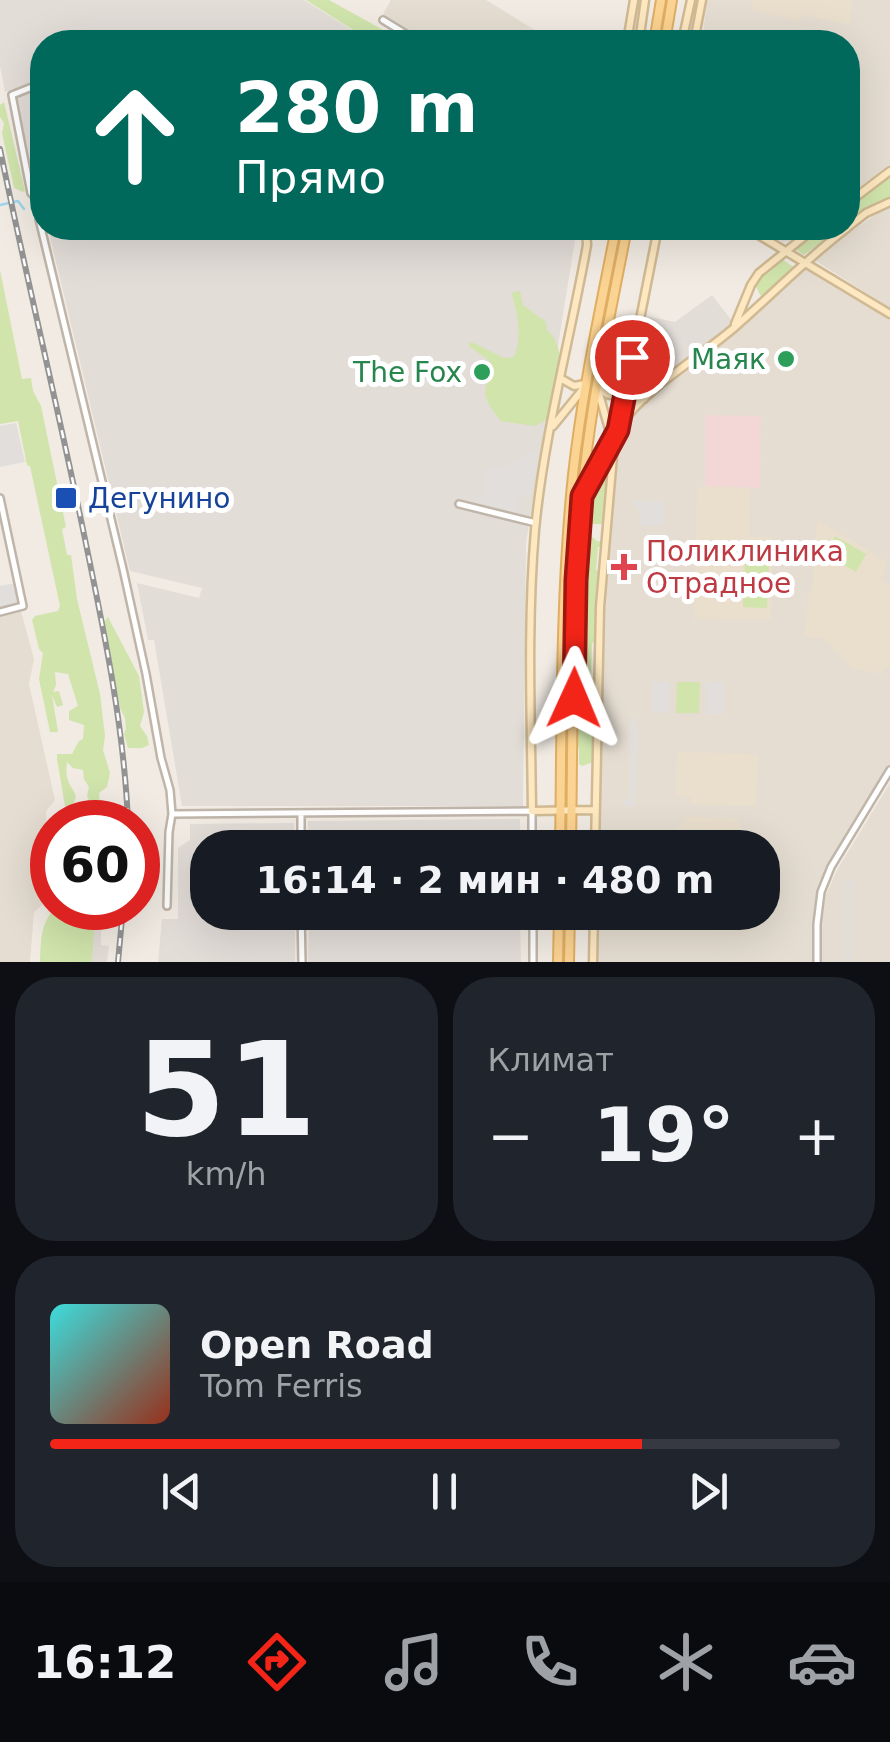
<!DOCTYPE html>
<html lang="ru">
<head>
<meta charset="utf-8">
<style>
  body { margin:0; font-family:"DejaVu Sans",sans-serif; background:#20242c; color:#f1f3f6; height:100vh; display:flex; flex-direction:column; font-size:38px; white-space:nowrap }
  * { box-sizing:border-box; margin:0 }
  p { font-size:32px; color:#9ea1a6 }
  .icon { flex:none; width:55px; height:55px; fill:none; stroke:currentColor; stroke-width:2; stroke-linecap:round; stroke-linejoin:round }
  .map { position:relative; height:962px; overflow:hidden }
  .details { display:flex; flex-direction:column; gap:15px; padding:15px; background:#0d0f14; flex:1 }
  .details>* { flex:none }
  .hud { position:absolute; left:30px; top:30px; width:830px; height:210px; border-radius:40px; box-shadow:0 10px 40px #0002; background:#00695c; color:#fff; overflow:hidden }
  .speed { position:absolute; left:30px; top:800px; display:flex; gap:20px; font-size:50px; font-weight:700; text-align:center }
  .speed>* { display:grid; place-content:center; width:130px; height:130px; border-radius:50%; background:#171b24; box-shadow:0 10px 40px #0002; line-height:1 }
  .speed .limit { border:15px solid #d22; background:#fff; color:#111 }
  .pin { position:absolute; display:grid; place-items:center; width:85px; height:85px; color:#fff; margin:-42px; border:5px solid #fff; border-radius:50%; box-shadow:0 2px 10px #0007 }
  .me { position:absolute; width:110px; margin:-55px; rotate:1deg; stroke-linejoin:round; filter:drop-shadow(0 0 8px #0008) }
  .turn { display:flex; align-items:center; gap:35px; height:210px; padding:0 40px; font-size:45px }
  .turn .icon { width:130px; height:130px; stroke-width:2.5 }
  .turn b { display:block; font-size:70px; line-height:85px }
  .big { font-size:75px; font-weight:700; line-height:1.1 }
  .details .tile { flex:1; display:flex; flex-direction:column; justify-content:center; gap:15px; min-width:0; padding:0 35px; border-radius:40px; background:#20242c }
  .details .dial { align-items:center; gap:0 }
  .dial b { font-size:130px; line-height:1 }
  .song { display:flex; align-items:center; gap:30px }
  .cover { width:120px; height:120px; border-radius:15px; background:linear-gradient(135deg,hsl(180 70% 55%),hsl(10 70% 35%)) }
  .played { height:10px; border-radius:5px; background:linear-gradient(90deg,#f32418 75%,#363941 75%) }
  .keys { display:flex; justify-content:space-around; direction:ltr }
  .heat { display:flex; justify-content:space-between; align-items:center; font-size:55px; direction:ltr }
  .details .tiles { flex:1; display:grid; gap:15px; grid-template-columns:1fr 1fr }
  .tile:last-child { grid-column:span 2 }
  .trip { position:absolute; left:190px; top:830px; width:590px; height:100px; border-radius:40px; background:#171b24; box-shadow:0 10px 40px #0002; font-weight:700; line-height:100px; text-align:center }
  .tab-bar { display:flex; height:160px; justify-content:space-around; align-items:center; background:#090b0e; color:#9ea1a6 }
  .tab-bar .icon { width:70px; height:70px }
  .tab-bar .selected { color:#f32418 }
  .tab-bar b { font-size:45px; color:#f1f3f6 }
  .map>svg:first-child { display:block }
  .residential { fill:#e5ddd1 }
  .industrial { fill:#e3ddd8 }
  .education { fill:#eadfcd }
  .medical { fill:#f2d7d6 }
  .green { fill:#d0e4ac }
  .parking { fill:#e1dedb }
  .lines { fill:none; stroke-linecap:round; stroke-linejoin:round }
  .stream { stroke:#a0d5ed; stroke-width:2.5 }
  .street-casing { stroke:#bfb5a9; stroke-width:10 }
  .secondary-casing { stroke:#d0ba94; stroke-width:11 }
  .primary-casing { stroke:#dfae63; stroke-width:12 }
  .street { stroke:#fff; stroke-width:5 }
  .secondary { stroke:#fde8c1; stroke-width:6 }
  .primary { stroke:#fbd392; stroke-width:8 }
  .rail-casing { stroke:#939393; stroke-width:6 }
  .rail { stroke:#fff; stroke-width:2.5; stroke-dasharray:8; stroke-linecap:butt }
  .route-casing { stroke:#9e1710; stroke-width:25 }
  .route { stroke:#f32418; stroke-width:18 }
  .leisure-dot { fill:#2e9e5b; stroke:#fff; stroke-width:4 }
  .transit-dot { fill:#1a4fb4; stroke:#fff; stroke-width:4 }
  .health-dot { fill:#e0444e; stroke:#fff; stroke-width:4 }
  .labels { text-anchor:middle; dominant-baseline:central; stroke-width:10; stroke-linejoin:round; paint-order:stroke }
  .leisure-label { font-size:28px; fill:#27864d; stroke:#fff; text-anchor:end }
  .transit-label { font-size:28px; fill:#164399; stroke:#fff; text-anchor:start }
  .health-label { font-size:28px; fill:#be3a42; stroke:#fff; text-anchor:start }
</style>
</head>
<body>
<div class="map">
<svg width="890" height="962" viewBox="0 0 890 962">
  <rect width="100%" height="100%" fill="#f1ebe3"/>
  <path class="residential" d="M391,0H486L554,42H425L382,16Z
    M707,0H890V164L848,196V42H702Z
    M890,205V308L816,261L819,253Z
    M758,228H806L789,241L783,242Z
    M803,270H808L890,320V766L828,867L819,894L815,962H597V913L762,912V848L598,847L601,656L605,589L617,448L623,425L630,417L770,302Z
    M21,611L34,659L29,684L55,800L46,811L50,898L34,912L30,962H0V617Z
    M890,783V962H822V925L826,895L837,870Z"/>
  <path class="industrial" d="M0,0H304L371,42H42V65L37,67L40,78L5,92L0,66Z
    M42,87V195H41L36,193L17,96Z
    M48,228H577L526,543L523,806H182L154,640H148L137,583L199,598L202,588L130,571Z
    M712,295L732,321L730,325L635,398L632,394L646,316L675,322Z
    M520,819V847H309L308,821Z
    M294,823V847L208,848V912L295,913V962H158L162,919H178V848L190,840V824Z
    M843,880H855L853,962H841Z
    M309,913H520L521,962H308Z
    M95,922L101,923V945L109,946L107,962H92Z"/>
  <path class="education" d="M753,0H852L850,24L801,15L800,21L751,10Z
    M705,486L750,488L749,537H773L771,620L694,619L697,488Z
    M817,520L885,560L887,564L881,580L890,586V668L885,667L881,674L851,668L823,638L804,637L808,604L806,599L812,590Z
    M677,752L758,754L756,806L691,805V797H676Z
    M688,817L736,818L741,824V847H678V827Z
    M679,913H759V924L679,922Z"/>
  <path class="medical" d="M705,415L761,416L760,488L705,486Z"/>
  <path class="green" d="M306,0H329L405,42H372Z
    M4,102L25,191L23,192L14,188L2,133L4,123L0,117V105Z
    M890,175V197L865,208L848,222V209Z
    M823,228H840L804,255L795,249Z
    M782,259L795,268L765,296L760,295L756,286L761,276Z
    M0,270L22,379L31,378L33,391L41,406L66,527L62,529L67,555H71L77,599L100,694L105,736L103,750L110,773L107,787L99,793L101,822H55C67,817 86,821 91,805L87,796L89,787L84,779L83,770L73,768L67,762C66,768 66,777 69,783C74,794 80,794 71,807L65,806L57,759V754H72L79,741L83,739L84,725L69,720V711L78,706L68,674L55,672L56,685L53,692L59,691L63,705L57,707L52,695L58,732H50L39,679L43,653L39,649L32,620L35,616L58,611L60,606L30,466L27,465L18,421L0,424Z
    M520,291L523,305L546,322L547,330C572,352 554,390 548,419L535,426L500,421L488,403L485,393L490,361L469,346V343H474L504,358L514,357C522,338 518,314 512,295L513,292Z
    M607,458H609L604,524H585L588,516L585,496Z
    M584,535L588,540L591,536L597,541L602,542V547H598L596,570L600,571L595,642L592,643L591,677H595L593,762L582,766L579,764V747H575L579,555L580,548H583Z
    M835,536L866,554L856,572L825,554Z
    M745,562L769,563L767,608L743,607Z
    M108,617L139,676L144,712L140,726L147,736L149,745L142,748H128L124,734L126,729L125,718L120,708L104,622Z
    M677,682H700L699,713H676Z
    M55,908H96L92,962H40C41,941 40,924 55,908Z"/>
  <path class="parking" d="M16,423L25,462L0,467V426Z
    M532,452L538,453L530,496L519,495L515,513L474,503L476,498L482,500L486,489L482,488L489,467H505Z
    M633,500L664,502L663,526L639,525L640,511L633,504Z
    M16,583L21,605L0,610V586Z
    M653,682H670L669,713L652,712Z
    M706,682H724V714H705Z
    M633,717L636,719L634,723L638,725L636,796L634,807L624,806V799H630V720Z"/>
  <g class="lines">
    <path class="stream" d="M0,205L18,201L24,209"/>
    <defs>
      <path id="street" d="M383,20L419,42
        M41,199L39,219L123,569L146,674L161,758L170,790L172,814L169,832L167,906
        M41,199L36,198L31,193L12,95L42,83
        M0,498L23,606L0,612
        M459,504L536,523
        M301,813V848
        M172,814L532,811V848
        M301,912L302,962
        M533,912V962
        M817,962V924L821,892L831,867L890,770"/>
      <path id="secondary" d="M627,42L634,0
        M639,42L645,0
        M682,42L691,0
        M694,42L702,0
        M848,203L890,171
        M848,227L866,213L890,202
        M586,228L587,245C570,340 544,434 535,530C527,623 531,718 532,811L595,810
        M747,228L890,314
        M735,324L751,285L759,273L815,228
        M560,378L574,386L585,384
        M599,384C607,400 610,393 623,396C632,398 633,402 644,399
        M598,390L612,440
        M622,423C645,389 703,355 735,327C773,294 807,258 847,228
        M553,426L583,389
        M584,494L614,439
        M595,848L600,607L613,456L658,228
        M593,962L594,912"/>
      <path id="primary" d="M654,42L661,0
        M665,42L672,0
        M560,848C562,723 560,599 573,475C582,392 600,310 616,228
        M571,848C573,721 571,593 585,467C594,387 612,307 627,228
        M558,962L559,912
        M569,962L570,912"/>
    </defs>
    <use href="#street" class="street-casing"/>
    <use href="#secondary" class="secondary-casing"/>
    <use href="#primary" class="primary-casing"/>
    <use href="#street" class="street"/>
    <use href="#secondary" class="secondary"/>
    <use href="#primary" class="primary"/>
    <defs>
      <path id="rail" d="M0,149C27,281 59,412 86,544C105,636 124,728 128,822
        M118,962L123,908"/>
    </defs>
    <use href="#rail" class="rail-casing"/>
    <use href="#rail" class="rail"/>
  </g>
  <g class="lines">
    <defs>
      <path id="route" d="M574,698L576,580L582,496L618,430L632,357"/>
    </defs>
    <use href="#route" class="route-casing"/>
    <use href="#route" class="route"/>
  </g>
  <g class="leisure-dot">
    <circle cx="786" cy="359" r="10"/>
    <circle cx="482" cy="372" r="10"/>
  </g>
  <rect class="transit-dot" x="54" y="486" width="24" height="24" rx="5"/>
  <path class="health-dot" d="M619 552h10v10h10v10h-10v10h-10v-10h-10v-10h10z"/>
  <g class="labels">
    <g class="leisure-label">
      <text x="766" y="359">Маяк</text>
      <text x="462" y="372">The Fox</text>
    </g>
    <g class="transit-label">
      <text x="88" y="498">Дегунино</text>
    </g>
    <g class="health-label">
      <text x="646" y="551">Поликлиника<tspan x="646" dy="32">Отрадное</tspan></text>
    </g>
  </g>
</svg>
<div class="speed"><div class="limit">60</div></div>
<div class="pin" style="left:632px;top:357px;background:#d93025"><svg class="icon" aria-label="arrive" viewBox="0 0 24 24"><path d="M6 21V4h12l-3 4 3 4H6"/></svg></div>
<svg class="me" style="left:574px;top:698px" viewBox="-20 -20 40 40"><path d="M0-17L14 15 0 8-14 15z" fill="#f32418" stroke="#fff" stroke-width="4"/></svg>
<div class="trip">16:14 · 2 мин · 480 m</div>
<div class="hud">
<div class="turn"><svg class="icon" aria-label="ahead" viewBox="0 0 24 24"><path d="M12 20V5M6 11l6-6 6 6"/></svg><div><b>280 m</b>Прямо</div></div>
</div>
</div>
<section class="details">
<div class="tiles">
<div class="tile dial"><b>51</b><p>km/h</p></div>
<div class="tile"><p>Климат</p>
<div class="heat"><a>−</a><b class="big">19°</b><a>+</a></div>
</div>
<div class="tile">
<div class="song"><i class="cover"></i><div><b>Open Road</b><p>Tom Ferris</p></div></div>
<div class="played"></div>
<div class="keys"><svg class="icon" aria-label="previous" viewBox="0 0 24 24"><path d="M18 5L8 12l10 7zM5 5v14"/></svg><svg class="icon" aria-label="pause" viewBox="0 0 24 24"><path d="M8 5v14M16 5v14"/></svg><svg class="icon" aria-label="next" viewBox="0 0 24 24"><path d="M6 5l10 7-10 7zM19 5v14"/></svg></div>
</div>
</div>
</section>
<nav class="tab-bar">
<b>16:12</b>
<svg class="icon selected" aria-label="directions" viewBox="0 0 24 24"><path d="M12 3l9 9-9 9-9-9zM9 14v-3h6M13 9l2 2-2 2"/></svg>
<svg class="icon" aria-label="music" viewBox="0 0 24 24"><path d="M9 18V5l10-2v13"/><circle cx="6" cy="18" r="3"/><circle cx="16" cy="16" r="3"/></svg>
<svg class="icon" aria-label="phone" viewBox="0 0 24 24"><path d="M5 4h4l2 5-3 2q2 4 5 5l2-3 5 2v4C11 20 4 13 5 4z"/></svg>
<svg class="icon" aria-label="climate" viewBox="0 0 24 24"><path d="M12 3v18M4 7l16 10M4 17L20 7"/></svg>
<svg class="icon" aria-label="car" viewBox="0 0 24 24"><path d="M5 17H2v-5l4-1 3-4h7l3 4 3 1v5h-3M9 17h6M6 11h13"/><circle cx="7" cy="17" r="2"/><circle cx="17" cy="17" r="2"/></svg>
</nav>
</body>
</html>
